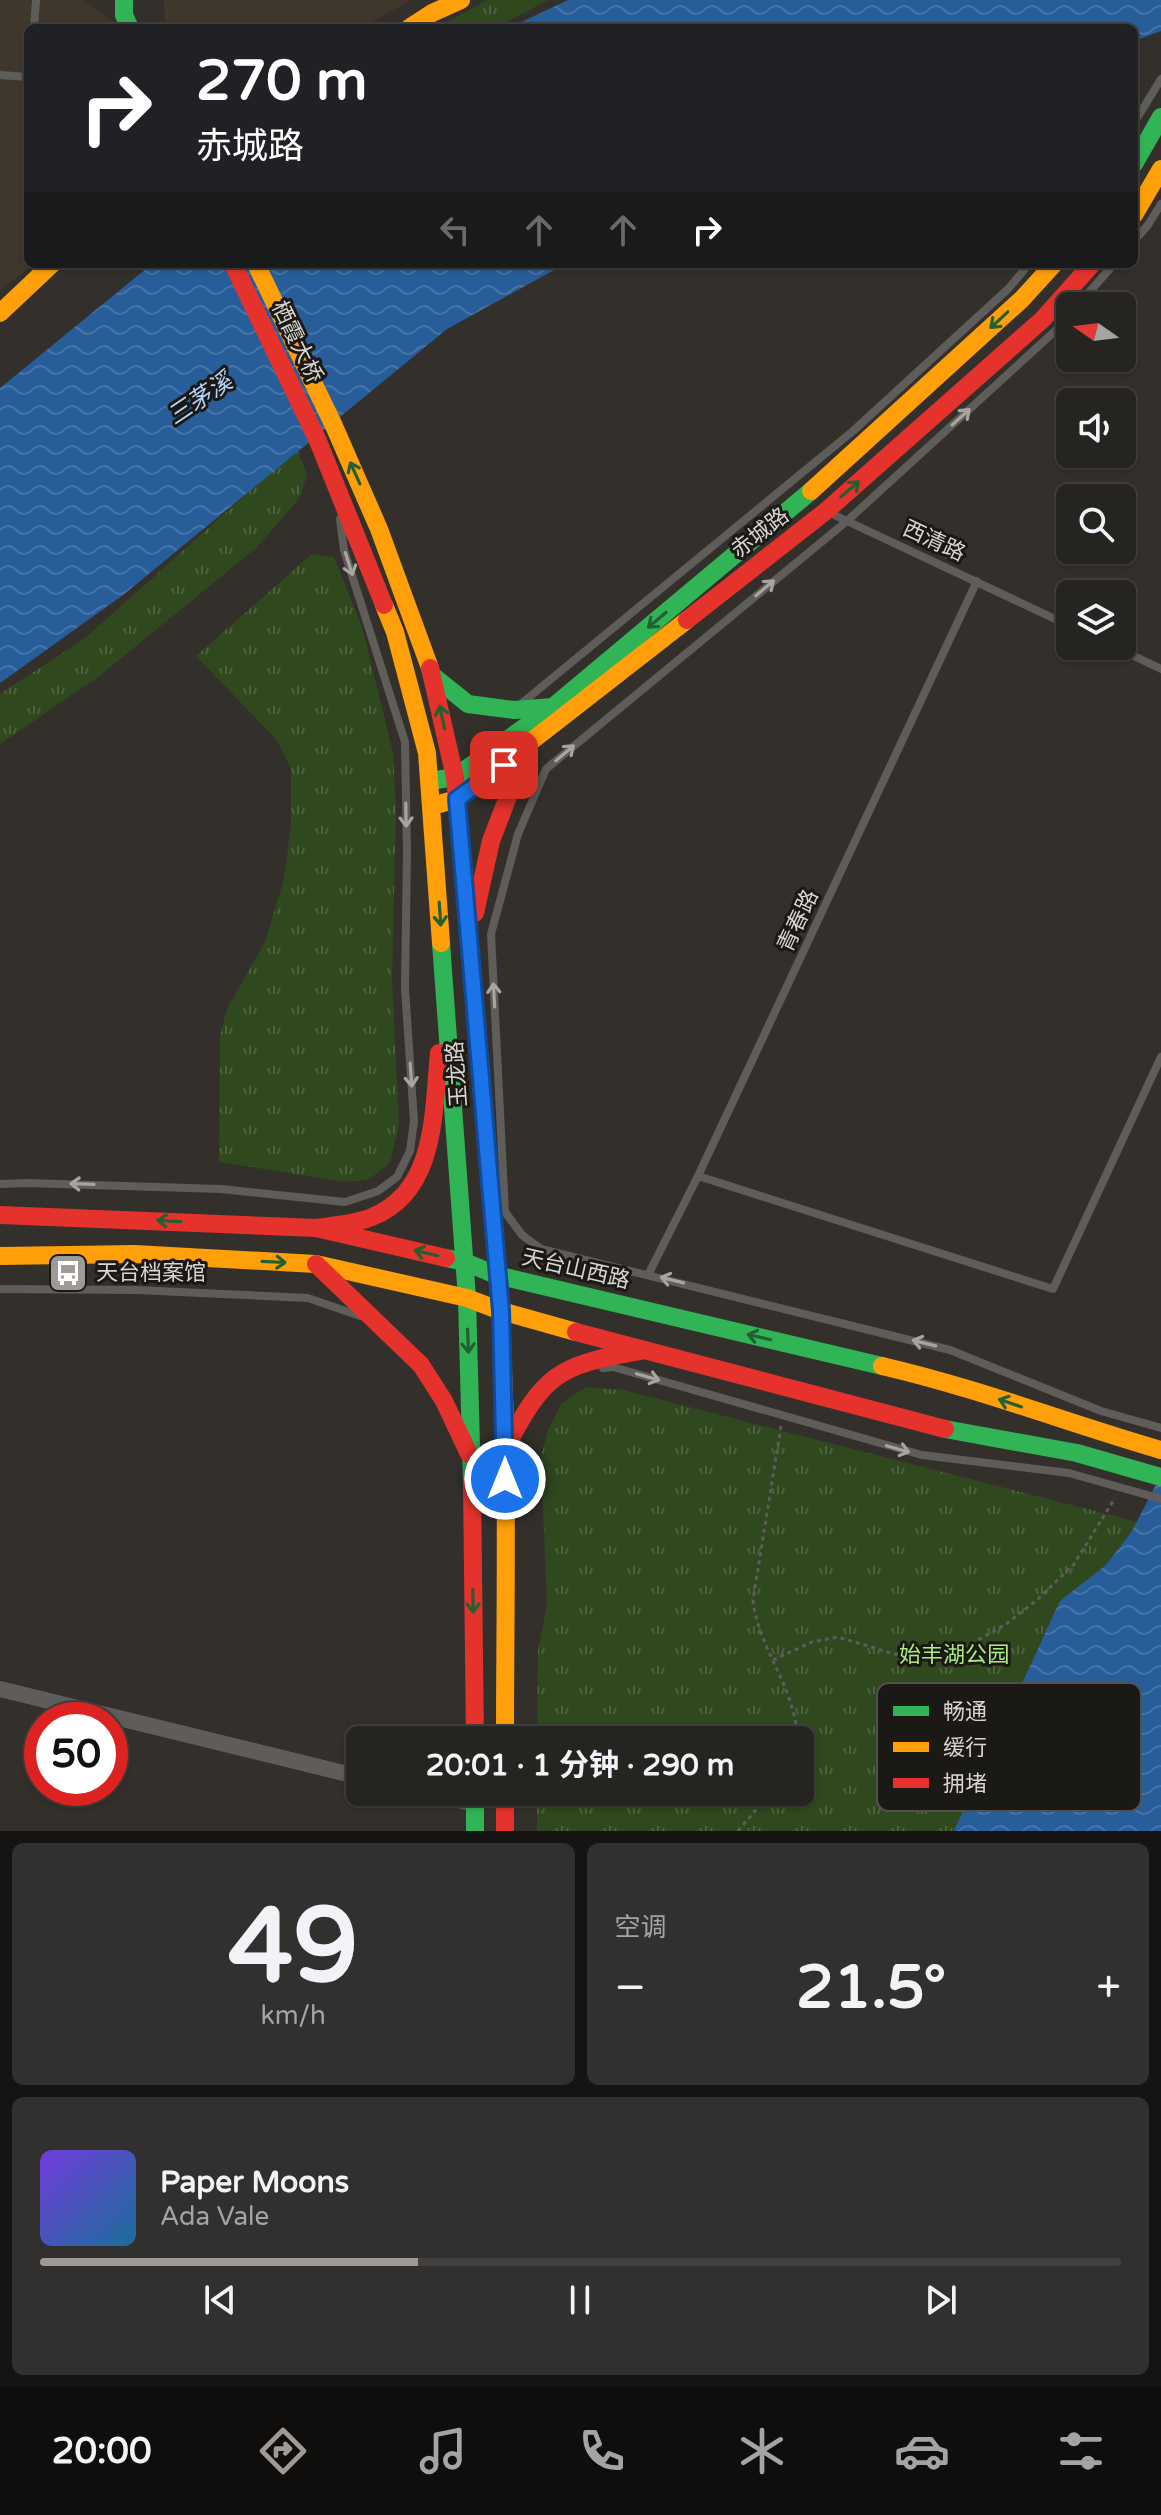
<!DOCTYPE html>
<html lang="zh">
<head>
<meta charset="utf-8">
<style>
  body { margin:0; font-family:"Varela Round","Noto Sans SC",sans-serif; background:#32302e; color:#f1f3f6; height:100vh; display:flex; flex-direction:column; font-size:30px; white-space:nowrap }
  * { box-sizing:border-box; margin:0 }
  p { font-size:26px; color:#a4a4a5 }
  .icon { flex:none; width:44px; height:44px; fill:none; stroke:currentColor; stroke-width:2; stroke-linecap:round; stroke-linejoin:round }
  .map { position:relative; height:1831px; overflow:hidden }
  .side { display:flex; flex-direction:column; gap:12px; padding:12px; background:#151412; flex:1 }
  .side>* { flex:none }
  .banner { position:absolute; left:24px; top:24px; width:1114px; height:244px; border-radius:12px; box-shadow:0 2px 6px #0004,0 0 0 2px #42413f; background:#202124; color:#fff; overflow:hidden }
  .needle { width:52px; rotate:284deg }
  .fabs { position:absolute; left:1056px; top:292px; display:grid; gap:16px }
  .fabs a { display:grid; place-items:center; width:80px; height:80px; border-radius:12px; background:#262421; box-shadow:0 2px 6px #0004,0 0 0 2px #42413f; font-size:40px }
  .speed { position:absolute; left:24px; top:1702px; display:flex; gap:16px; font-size:40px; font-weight:700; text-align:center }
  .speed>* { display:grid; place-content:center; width:104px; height:104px; border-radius:50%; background:#262421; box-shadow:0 2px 6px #0004,0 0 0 2px #42413f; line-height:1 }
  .speed .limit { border:12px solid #d22; background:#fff; color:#111 }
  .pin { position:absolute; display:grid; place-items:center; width:68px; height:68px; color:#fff; margin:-34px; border-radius:16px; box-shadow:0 4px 12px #0006 }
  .me { position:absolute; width:88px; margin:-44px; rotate:0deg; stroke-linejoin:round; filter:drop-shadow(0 0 6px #0008) }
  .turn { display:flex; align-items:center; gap:28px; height:168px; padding:0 40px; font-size:36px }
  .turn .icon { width:104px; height:104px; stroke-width:2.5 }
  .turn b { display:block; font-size:56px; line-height:68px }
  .lanes { display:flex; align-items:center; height:76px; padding:0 40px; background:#0003; justify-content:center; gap:40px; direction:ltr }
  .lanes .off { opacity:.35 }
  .big { font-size:60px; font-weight:700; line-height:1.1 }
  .side .tile { flex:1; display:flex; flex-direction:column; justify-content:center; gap:12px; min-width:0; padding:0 28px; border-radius:12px; background:#32302e }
  .side .dial { align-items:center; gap:0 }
  .dial b { font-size:104px; line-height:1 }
  .song { display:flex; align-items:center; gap:24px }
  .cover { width:96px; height:96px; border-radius:12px; background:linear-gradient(135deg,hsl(260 70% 55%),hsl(200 70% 35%)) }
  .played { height:8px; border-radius:4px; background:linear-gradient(90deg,#9e9b97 35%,#42413f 35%) }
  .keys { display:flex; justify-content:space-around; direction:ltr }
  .heat { display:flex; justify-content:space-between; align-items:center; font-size:44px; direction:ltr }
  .side .tiles { flex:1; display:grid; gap:12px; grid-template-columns:1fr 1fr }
  .tile:last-child { grid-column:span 2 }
  .trip { position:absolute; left:346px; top:1726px; width:468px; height:80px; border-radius:12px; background:#262421; box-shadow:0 2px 6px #0004,0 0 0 2px #42413f; font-weight:700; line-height:80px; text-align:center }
  .tabs { display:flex; height:128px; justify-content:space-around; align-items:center; background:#0f0e0d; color:#a4a4a5 }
  .tabs .icon { width:56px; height:56px }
  .tabs .active { color:#9e9b97 }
  .tabs b { font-size:36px; color:#f1f3f6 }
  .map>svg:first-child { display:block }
  .built { fill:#3f372b }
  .grass { fill:url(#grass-tufts) }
  .water { fill:url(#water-waves) }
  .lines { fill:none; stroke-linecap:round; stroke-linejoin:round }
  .path { stroke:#5f5d5b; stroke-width:3; stroke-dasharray:4 4; stroke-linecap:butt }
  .lane { stroke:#5f5d5a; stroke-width:8 }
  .street { stroke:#5f5d5a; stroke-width:16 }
  .fast { stroke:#30b455; stroke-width:18 }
  .slow { stroke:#ff9f0a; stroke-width:18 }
  .jam { stroke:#e5322d; stroke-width:18 }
  .oneway { stroke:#245f32 }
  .oneway2 { stroke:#a8a5a1 }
  .route-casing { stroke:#114b97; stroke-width:20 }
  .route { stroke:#1a73e8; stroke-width:14 }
  .labels { text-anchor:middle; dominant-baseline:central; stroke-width:6; stroke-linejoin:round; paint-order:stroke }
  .street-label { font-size:22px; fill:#d8d5d0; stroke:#1b1915 }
  .poi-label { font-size:22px; fill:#d8d5d0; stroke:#1b1915; text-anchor:start }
  .park-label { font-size:22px; fill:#a9eb81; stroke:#1b1915 }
  .water-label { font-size:24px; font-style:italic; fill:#b4d3f8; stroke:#1b1915 }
  .key { fill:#1b1915; stroke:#54514d; stroke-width:2 }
  .key-label { font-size:22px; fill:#d8d5d0 }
</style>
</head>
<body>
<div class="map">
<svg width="1161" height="1831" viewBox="0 0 1161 1831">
  <defs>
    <pattern id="grass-tufts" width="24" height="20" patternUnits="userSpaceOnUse" patternTransform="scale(2)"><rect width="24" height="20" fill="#2f481e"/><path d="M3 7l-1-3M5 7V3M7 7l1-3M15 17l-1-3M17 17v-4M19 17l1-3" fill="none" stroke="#4c623e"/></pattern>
    <pattern id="water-waves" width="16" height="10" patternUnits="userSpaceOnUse" patternTransform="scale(2)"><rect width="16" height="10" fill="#275e9a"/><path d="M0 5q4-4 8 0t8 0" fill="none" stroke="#4674a7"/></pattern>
  </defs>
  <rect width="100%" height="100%" fill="#33302c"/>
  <path class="built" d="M0,0H82L116,24L117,28H28V264H35L0,290Z
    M164,0H412L360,28H165Z"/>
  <path class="grass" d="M487,0H548L495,28H436Z
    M297,449L307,475L299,499L256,548L98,677L0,744V694L84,639Z
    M312,554L334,557L362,627L393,753L396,809L392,981L399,1124L390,1163L368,1180L346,1182L219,1162L220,1035L227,1009L265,942L283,883L291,827V769L277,740L196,656Z
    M586,1387L623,1390L1161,1528V1831H537V1792H800V1740H537L538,1650L547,1606L541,1457L548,1430L561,1404Z"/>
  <path class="water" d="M568,0H1161V31L1134,41V28H509Z
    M152,264H565L447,329L123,595L0,683V388Z
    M1161,1475V1831H954L1060,1601L1106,1565L1132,1531Z"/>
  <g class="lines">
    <path class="path" d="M781,1426L753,1600C758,1649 797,1689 797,1740
      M773,1660L812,1642L838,1637L894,1654L924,1657L959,1651L1006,1624L1037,1600L1074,1564L1115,1498
      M738,1831L771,1792"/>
    <path class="lane" d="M34,28L36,0
      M0,75L28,77
      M1134,123L1161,79
      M1134,241L1148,225L1161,204
      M1077,306L1114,264
      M1070,314L1055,331L847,521L546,769L518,834L491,934L505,1212L522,1235L541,1249L950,1350L1101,1411L1161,1428
      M830,513L1070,626
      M1113,646L1161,669
      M522,703L853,431L1008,289L1029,264
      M698,1176L1053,1289L1161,1057
      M0,1184L27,1183L221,1189L345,1202L378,1191L397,1177L410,1151L414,1121L405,988L407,852L405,742L344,550L340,519
      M648,1275L698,1176L977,581
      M0,1289L136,1290L308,1298L360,1316
      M603,1368L613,1367L922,1455L1069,1473L1161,1499"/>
    <path class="street" d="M0,1689L360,1777
      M424,1792L475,1804"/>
    <path class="fast" d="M124,0V15L130,28
      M1134,164L1161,117
      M433,676L468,704L514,710L553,707
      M430,781L455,777L553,707L811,491
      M441,943L467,1298L472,1484
      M446,1258L465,1262L496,1275L882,1366
      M945,1429L1077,1453L1161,1477
      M475,1792V1831"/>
    <path class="slow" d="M409,28L432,13L461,0
      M1134,215L1161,169
      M256,264L334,426L379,529L430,668
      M0,313L52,264
      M811,491L1022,299L1054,264
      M384,605L395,632L427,753L441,943
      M432,806L457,799L687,620
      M496,1252C510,1414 505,1577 505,1740
      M0,1256L135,1254L316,1264L467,1298L501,1311L576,1332
      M882,1366C977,1388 1068,1423 1161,1450"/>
    <path class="jam" d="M233,264L318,441L384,605
      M687,620L826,511L1043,319L1092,264
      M430,668L455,777L496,1252
      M475,913L491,841L527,747
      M0,1215L316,1228L446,1258
      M316,1228C334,1225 355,1224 372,1217C437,1191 433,1112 439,1053
      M316,1264L421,1365L444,1401L469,1454
      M576,1332L945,1429
      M505,1449C544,1375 556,1365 640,1351
      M472,1484L475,1740
      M505,1792V1831"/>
  </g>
  <defs><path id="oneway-shaft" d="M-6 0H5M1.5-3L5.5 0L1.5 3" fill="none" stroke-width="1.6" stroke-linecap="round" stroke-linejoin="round" transform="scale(2)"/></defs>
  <g class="oneway">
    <use href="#oneway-shaft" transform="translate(999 320) rotate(137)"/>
    <use href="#oneway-shaft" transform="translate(355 473) rotate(-114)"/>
    <use href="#oneway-shaft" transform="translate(850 489) rotate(-41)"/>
    <use href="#oneway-shaft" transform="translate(657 620) rotate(140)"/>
    <use href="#oneway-shaft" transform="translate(442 717) rotate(-102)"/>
    <use href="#oneway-shaft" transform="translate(440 914) rotate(86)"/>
    <use href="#oneway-shaft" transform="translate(169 1221) rotate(-177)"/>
    <use href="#oneway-shaft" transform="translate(426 1253) rotate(-167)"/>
    <use href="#oneway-shaft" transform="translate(274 1262) rotate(3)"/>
    <use href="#oneway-shaft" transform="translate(759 1337) rotate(-167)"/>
    <use href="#oneway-shaft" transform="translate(468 1341) rotate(88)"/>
    <use href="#oneway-shaft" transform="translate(1010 1403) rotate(-161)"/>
    <use href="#oneway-shaft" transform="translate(473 1601) rotate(89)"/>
  </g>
  <g class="oneway2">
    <use href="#oneway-shaft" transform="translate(961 417) rotate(-42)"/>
    <use href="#oneway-shaft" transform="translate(349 564) rotate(72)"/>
    <use href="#oneway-shaft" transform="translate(765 588) rotate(-40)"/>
    <use href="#oneway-shaft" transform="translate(565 753) rotate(-40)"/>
    <use href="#oneway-shaft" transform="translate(406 815) rotate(89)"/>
    <use href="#oneway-shaft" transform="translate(494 995) rotate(-93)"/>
    <use href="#oneway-shaft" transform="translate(411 1075) rotate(86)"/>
    <use href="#oneway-shaft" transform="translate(82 1184) rotate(-178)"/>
    <use href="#oneway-shaft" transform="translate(672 1280) rotate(-166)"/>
    <use href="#oneway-shaft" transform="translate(924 1343) rotate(-166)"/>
    <use href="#oneway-shaft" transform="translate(648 1377) rotate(16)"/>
    <use href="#oneway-shaft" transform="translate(898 1449) rotate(16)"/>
  </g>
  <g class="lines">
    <defs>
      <path id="route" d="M504,765L457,799L501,1311L505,1479"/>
    </defs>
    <use href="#route" class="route-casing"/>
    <use href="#route" class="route"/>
  </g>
  <defs>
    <symbol id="bus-square" viewBox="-11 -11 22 22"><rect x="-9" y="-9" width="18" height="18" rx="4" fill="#9e9b97" stroke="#1b1915"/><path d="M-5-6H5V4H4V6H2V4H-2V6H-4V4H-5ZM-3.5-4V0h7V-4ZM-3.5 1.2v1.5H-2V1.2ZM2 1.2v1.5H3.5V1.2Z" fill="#fff"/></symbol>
  </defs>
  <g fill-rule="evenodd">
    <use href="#bus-square" x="46" y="1251" width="44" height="44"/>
  </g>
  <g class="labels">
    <g class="street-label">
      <text transform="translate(297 342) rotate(64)">栖霞大桥</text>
      <text transform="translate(760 533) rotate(-38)">赤城路</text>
      <text transform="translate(934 541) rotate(25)">西清路</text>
      <text transform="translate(798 921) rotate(-65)">青春路</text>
      <text transform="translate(457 1074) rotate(-94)">玉龙路</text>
      <text transform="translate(576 1269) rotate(13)">天台山西路</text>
    </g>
    <g class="poi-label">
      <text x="96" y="1273">天台档案馆</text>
    </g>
    <g class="park-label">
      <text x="954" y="1655">始丰湖公园</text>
    </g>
    <g class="water-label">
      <text transform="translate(200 399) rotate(-34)">三茅溪</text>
    </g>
  </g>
  <rect x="877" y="1683" width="264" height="128" rx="12" class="key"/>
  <rect x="893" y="1706" width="36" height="10" fill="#30b455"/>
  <rect x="893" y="1742" width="36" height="10" fill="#ff9f0a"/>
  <rect x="893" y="1778" width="36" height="10" fill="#e5322d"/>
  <g class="key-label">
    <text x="943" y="1719">畅通</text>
    <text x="943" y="1755">缓行</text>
    <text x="943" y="1791">拥堵</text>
  </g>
</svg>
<div class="fabs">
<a><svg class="needle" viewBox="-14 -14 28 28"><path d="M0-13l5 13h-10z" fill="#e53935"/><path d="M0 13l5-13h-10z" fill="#a4a4a5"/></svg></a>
<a><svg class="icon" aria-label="sound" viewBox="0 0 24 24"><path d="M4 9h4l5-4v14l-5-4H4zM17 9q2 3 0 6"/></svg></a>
<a><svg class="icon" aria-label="search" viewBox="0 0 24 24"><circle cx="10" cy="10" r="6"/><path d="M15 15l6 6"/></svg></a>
<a><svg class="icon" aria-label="layers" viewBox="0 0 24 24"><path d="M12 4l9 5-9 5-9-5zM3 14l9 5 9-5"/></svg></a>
</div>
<div class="speed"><div class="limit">50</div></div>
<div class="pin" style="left:504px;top:765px;background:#d93025"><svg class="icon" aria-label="arrive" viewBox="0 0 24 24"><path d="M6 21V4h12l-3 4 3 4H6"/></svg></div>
<svg class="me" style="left:505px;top:1479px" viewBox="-20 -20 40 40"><circle r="17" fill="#1a73e8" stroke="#fff" stroke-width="3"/><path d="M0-11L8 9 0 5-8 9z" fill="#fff"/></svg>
<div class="trip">20:01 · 1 分钟 · 290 m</div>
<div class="banner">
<div class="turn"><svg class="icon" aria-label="right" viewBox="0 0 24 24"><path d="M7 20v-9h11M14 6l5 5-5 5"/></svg><div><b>270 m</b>赤城路</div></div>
<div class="lanes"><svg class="icon off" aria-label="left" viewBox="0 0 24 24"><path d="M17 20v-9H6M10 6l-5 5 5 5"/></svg><svg class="icon off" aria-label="ahead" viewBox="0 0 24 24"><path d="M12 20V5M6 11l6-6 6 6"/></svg><svg class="icon off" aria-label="ahead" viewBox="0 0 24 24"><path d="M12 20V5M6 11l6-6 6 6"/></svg><svg class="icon" aria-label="right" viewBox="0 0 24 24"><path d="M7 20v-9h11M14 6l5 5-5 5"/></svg></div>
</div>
</div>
<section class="side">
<div class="tiles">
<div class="tile dial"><b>49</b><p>km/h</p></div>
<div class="tile"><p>空调</p>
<div class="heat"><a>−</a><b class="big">21.5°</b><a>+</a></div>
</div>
<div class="tile">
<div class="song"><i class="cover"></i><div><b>Paper Moons</b><p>Ada Vale</p></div></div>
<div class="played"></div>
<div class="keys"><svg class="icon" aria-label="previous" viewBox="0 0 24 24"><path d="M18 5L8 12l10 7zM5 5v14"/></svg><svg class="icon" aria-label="pause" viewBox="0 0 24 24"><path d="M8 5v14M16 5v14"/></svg><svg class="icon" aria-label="next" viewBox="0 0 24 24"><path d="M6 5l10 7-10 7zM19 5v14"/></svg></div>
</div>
</div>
</section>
<nav class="tabs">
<b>20:00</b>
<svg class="icon active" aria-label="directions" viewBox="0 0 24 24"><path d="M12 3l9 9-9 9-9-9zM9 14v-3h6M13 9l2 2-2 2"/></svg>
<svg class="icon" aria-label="music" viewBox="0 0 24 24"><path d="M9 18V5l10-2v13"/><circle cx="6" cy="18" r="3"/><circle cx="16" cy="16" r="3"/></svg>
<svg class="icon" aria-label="phone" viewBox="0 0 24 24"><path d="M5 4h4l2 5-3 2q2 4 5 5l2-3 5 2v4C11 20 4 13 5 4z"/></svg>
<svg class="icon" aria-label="climate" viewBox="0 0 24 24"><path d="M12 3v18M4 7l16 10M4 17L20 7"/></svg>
<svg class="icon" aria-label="car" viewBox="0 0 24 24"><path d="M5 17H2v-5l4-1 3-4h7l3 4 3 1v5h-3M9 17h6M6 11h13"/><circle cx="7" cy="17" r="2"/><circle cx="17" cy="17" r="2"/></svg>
<svg class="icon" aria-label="filters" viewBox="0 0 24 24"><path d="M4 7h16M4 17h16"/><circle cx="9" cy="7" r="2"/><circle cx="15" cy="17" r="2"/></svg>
</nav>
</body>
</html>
